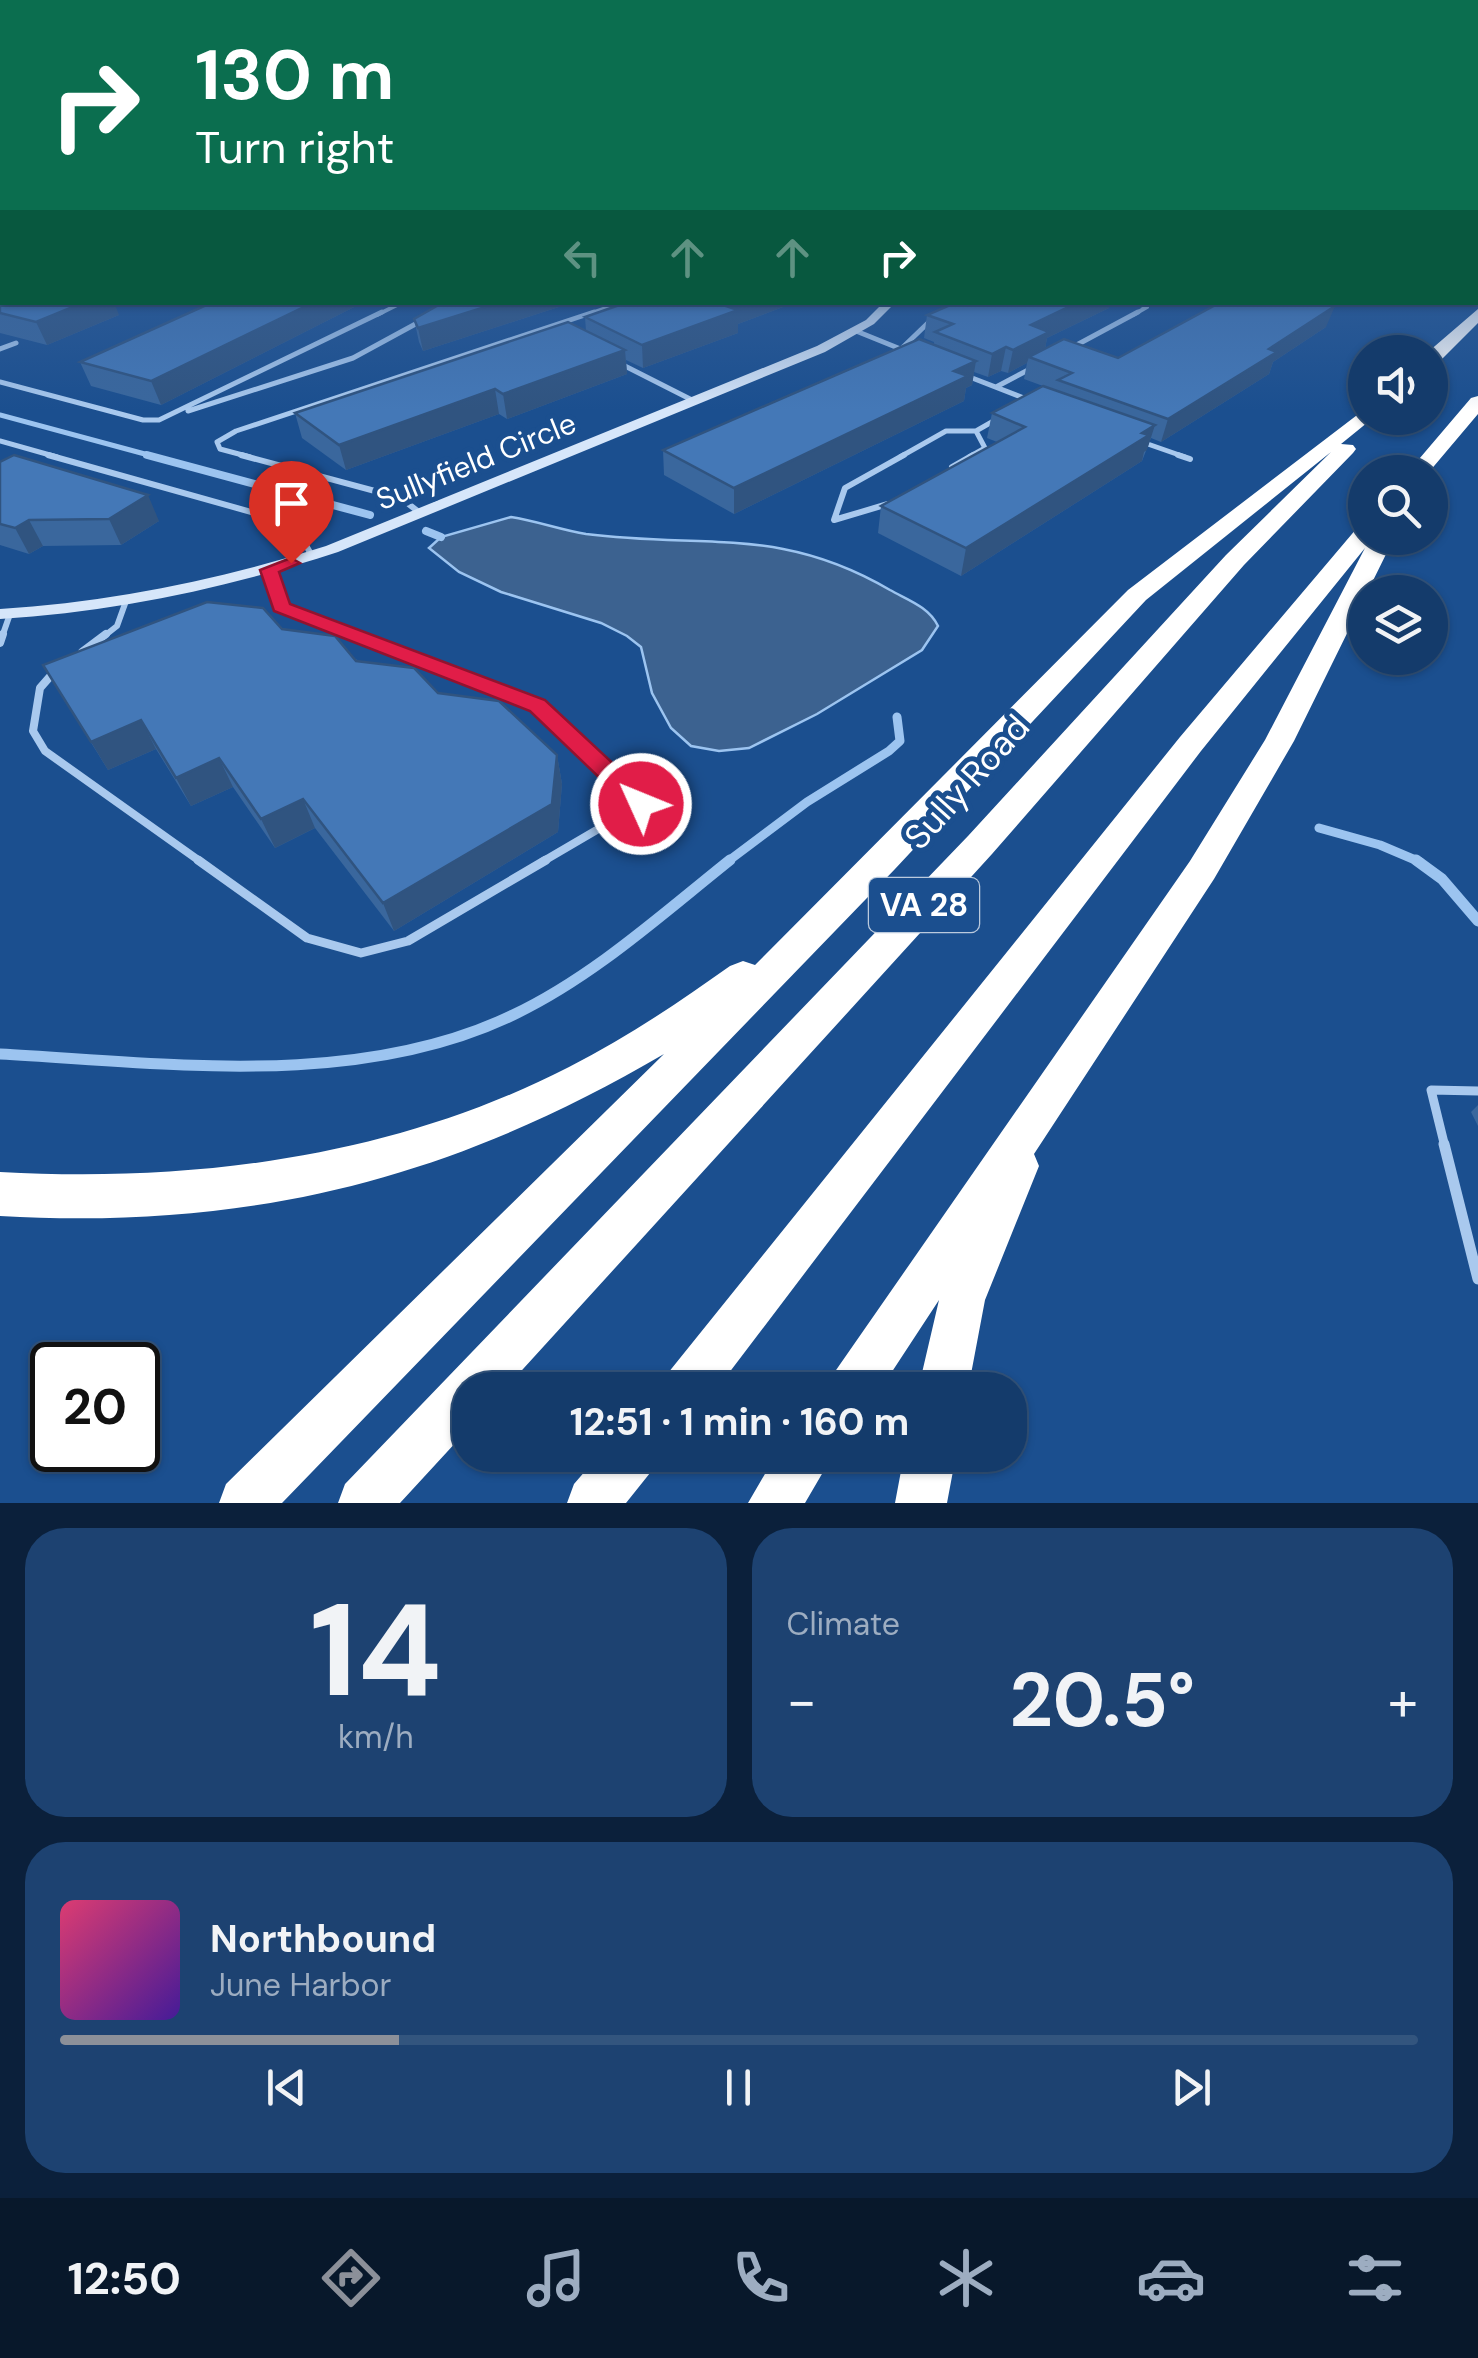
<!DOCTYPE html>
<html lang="en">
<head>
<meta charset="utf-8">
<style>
  body { margin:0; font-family:"DM Sans",sans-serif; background:#1d4271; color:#f1f3f6; height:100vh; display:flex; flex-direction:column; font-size:38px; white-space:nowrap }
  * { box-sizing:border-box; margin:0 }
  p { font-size:32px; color:#9dadc1 }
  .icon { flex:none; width:55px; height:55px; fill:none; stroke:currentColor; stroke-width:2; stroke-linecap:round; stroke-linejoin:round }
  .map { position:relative; height:1503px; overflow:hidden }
  .panel { display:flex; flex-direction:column; gap:25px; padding:25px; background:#0b203b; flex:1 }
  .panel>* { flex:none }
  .top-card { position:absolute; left:0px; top:0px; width:1480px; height:305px; box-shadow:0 2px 8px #0004,0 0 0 2px #33557e; background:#0b6e4f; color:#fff; overflow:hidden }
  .tools { position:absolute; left:1348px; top:335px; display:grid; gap:20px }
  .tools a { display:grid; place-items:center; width:100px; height:100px; border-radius:50%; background:#143b6b; box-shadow:0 2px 8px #0004,0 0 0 2px #33557e; font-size:50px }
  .speed { position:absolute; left:30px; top:1342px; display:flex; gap:20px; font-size:50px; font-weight:700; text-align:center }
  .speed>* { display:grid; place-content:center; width:130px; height:130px; border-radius:50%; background:#143b6b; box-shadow:0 2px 8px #0004,0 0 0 2px #33557e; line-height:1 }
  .speed .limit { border:5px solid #111; border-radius:15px; background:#fff; color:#111 }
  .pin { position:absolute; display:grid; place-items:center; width:85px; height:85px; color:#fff; margin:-102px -42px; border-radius:50% 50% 50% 0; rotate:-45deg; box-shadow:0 0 10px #0007 }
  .pin .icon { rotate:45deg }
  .me { position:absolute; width:110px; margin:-55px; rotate:314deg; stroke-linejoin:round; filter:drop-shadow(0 0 8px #0008) }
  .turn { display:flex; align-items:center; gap:35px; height:210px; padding:0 30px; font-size:45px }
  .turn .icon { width:130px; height:130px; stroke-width:2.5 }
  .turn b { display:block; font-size:70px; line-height:85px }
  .lanes { display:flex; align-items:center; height:95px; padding:0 30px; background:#0003; justify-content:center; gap:50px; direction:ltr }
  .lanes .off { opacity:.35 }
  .big { font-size:75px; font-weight:700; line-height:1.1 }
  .panel .tile { flex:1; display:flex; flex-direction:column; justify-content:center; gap:15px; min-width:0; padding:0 35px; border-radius:40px; background:#1d4271 }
  .panel .dial { align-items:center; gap:0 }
  .dial b { font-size:130px; line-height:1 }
  .song { display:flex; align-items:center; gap:30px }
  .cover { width:120px; height:120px; border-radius:15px; background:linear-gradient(135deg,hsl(340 70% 55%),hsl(260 70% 35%)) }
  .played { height:10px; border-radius:5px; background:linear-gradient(90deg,#8c9099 25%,#33557e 25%) }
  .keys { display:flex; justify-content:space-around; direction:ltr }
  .heat { display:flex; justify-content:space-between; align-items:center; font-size:55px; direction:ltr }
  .panel .tiles { flex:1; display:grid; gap:25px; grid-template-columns:1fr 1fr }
  .tile:last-child { grid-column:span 2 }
  .trip { position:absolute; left:452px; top:1372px; width:575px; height:100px; border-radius:40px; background:#143b6b; box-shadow:0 2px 8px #0004,0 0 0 2px #33557e; font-weight:700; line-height:100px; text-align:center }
  .tabs { display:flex; height:160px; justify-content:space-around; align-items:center; background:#08182b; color:#9dadc1 }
  .tabs .icon { width:70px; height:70px }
  .tabs .active { color:#8c9099 }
  .tabs b { font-size:45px; color:#f1f3f6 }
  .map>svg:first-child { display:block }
  .water { fill:#3c6290; stroke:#9cc4f0; stroke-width:2.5 }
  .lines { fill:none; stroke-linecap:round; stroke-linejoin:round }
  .stream-far3 { stroke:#9cc4f0; stroke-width:5 }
  .stream-far2 { stroke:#9cc4f0; stroke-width:8 }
  .stream-far1 { stroke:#9cc4f0; stroke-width:9 }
  .stream { stroke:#9cc4f0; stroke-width:11 }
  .lane-far5 { stroke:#a9c9ee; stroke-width:4 }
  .lane-far4 { stroke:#a9c9ee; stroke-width:5 }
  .lane-far3 { stroke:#a9c9ee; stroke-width:6 }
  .lane-far2 { stroke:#a9c9ee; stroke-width:8 }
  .lane-far1 { stroke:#a9c9ee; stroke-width:9 }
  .lane { stroke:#a9c9ee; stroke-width:11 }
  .secondary { fill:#d6e6fa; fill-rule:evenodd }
  .highway { fill:#fff; fill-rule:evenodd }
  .wall { fill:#3a679d }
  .shaded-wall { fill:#305480 }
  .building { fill:#4478b7; stroke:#305480; stroke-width:2.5 }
  .route { fill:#e11d48; stroke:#92132f; stroke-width:2.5 }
  .labels { text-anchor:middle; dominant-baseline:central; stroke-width:10; stroke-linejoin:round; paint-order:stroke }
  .far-street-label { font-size:30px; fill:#fff; stroke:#1b4f8f }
  .shield { fill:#1b4f8f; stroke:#bbcadd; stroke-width:2.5 }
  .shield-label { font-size:32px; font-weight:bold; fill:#fff }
  .street-label { font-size:35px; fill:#fff; stroke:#1b4f8f }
</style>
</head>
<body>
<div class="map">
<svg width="1478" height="1503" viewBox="0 0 1478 1503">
  <rect width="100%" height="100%" fill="#1b4f8f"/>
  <path class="water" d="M511,517C537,521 561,530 586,534C703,549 779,525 890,590C908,600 929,607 938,626L922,650L817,714L749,748L719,751L691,746L671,728L652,693L641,647L627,636L601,623L501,592L459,572L429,548L441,537Z"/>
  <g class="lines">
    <path class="stream-far3" d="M0,415L156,457"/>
    <path class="stream-far2" d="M147,455L370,515
      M426,531L441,537"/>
    <path class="stream-far1" d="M1319,828L1380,845L1420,862
      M727,862L807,802L889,751L900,741L897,717"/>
    <path class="stream" d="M1416,860L1442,879L1478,921
      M0,1054C166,1063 357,1090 513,1015C593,977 661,915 730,860"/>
    <path class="lane-far5" d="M1132,302L1147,307L1133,315
      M174,305L181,302
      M377,315L403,302
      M586,315L624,302"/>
    <path class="lane-far4" d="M856,331L908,352
      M1071,348L1138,312
      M0,349L16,343
      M901,349L930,321
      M617,362L694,401
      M967,376L1029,400
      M0,382L143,420H159L382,312
      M996,387L1032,368
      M188,411L353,358L421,321
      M0,441L57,457
      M1142,442L1185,457
      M250,457L220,449L217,442L236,431L594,312
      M900,457L946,431H976L997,419
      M969,457L985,448L976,431"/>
    <path class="lane-far3" d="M48,455L294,524L312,556
      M241,455L401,498L420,513
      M1178,455L1190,459
      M952,467L973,455
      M888,504L834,520L845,488L904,455
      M269,569L281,607L358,637
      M2,637L10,614
      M103,637L117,626L126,601"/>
    <path class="lane-far2" d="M351,634L537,706L641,804L542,862
      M0,643L3,634
      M82,652L106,634
      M54,672L40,688L33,731L45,751L201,862"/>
    <path class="lane-far1" d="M198,860L307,938L361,953L408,941L546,860
      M1445,1147L1431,1090L1478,1091"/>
    <path class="lane" d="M1444,1144L1478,1279"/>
    <path class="secondary" d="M884,302H896L874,324L825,352L338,552C227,588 116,612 0,619V609C112,602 219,580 326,546L817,346L866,320Z"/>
    <path class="highway" d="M1478,309V323L1436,365L1430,366L1428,352Z
      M1478,396V414L1429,472H1408L1471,398Z
      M1365,409V418H1373L1341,444L1353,445L1356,449L1353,453L1244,565L992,854L504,1390H470V1427L400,1503H338L345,1484L968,836L1226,555L1331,452L1146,600L895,869L282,1503H219L226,1484L664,1054C449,1180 249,1230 0,1216V1172C194,1183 394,1157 569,1067C626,1038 678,1003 730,966L743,961L755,965L1128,590Z
      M1365,526V538H1394L1294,741L1214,879L1034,1154L1039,1166L985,1300L968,1390H918L939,1300L880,1390H826L834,1373L1190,861L1265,740L1365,548L1201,751L716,1390H660L668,1373L1180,737L1357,528Z
      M599,1455H658L650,1473L626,1503H567L574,1484Z
      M776,1455H833L805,1503H748Z
      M904,1455H956L947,1503H895Z"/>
  </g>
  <path class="wall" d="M0,267L119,315L47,345L0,333Z
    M213,302H364L161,405L91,386L80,362Z
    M444,302H574L423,351L419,342L414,319Z
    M628,302H796L738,324V333L643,368L626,360L627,374L507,419L499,414L346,470L302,438L295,413L586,331L585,317Z
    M957,302H1110L1109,308L1047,338L1045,349L1118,358L1326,327L1273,362L1269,374L1161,442L1151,438L1142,461L961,576L878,533L881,506L997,442L987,438L992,413L1043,386L1024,379L1027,363L1008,373L1001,371L988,377L974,372L972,385L966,388L964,401L734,514L664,475L663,450L934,344V342L924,338L927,315Z
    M0,462L159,521L121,545L43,546L29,554L0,545Z
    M282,629L438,693L557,755L562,784L558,832L394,931L315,828L275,848L233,787L191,806L156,749L108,770L43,665Z
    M1478,1105V1126L1471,1112Z"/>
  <path class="shaded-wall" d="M85,302H114L119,315L47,345L36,322Z
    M314,302H364L161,405L151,381Z
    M501,302H574L423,351L418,328Z
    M735,302H796L738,324V333L643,368L642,345Z
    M1079,302H1110L1109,308L1047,338L1044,355L1029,357L1027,363L1008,373L1013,350L1031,325Z
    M1335,306L1326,327L1273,362L1269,374L1161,442L1168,419L1269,349Z
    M1006,347L1001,371L988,377L992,354Z
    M625,350L627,374L507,419L503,394Z
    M976,361L972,385L966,388L964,401L734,514V488L954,371Z
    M495,389L499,414L346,470L339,445Z
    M1155,425L1147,450L1144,452L1142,461L961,576L966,548Z
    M148,495L159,521L121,545L109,519Z
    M29,520L43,546L29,554L15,528Z
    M141,720L156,749L108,770L91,742Z
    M557,755L562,784L558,832L394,931L383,903Z
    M219,758L233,787L191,806L176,778Z
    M303,799L315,828L275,848L261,819Z"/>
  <path class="building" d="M0,267L2,268V302H85L36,322L0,313Z
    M213,302H314L151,381L80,362Z
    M444,302H501L418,328L414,319Z
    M628,302H735L726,306L738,310L642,345L585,317Z
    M957,302H1079L1031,325L1049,332L1013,350L1006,347L992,354L935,332L953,324L927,315Z
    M1221,302H1321L1335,306L1269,349L1277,352L1168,419L1058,380L1072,373L1029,357L1064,339L1118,358Z
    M568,322L625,350L503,394L495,389L339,445L295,413Z
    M919,339L976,361L954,371L968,376L734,488L663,450Z
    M1043,386L1155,425L1142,433L1149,435L966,548L881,506L1025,427L992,413Z
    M14,455L148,495L109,519L29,520L15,528L0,524V462Z
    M207,602L263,608L282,629L335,636L356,661L414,668L438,693L499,701L557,755L552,804L383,903L303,799L261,819L219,758L176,778L141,720L91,742L43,665Z"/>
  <linearGradient id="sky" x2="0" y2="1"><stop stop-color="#0f2b4f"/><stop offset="0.49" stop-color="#39639b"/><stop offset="1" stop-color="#39639b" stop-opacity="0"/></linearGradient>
  <rect width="1478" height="410" fill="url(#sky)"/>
  <path class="route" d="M291,558L300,563L279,572L290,604L545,700L650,798L653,804L650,810H633L530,711L274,611L260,570Z"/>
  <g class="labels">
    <g class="far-street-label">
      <text transform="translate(476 461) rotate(-22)">Sullyfield Circle</text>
    </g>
    <rect class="shield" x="869" y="878" width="110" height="54" rx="8"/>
    <g class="shield-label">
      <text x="924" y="905">VA 28</text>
    </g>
    <g class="street-label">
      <text transform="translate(967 782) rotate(-48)">Sully Road</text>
    </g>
  </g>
</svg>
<div class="tools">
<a><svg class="icon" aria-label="sound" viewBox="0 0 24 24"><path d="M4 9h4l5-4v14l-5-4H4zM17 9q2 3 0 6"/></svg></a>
<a><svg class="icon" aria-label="search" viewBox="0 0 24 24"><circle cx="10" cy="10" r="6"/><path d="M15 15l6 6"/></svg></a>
<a><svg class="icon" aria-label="layers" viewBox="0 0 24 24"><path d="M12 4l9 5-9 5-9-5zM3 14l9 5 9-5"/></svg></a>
</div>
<div class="speed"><div class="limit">20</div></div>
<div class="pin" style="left:291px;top:563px;background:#d93025"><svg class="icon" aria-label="arrive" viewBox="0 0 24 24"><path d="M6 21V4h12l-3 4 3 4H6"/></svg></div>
<svg class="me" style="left:641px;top:804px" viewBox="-20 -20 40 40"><circle r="17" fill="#e11d48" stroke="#fff" stroke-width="3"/><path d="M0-11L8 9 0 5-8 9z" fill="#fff"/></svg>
<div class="trip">12:51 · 1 min · 160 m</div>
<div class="top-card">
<div class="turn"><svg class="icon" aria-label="right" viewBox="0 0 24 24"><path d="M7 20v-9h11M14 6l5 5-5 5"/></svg><div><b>130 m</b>Turn right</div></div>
<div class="lanes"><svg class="icon off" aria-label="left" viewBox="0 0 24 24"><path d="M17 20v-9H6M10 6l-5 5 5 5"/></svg><svg class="icon off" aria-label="ahead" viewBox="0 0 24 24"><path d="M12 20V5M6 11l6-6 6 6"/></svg><svg class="icon off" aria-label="ahead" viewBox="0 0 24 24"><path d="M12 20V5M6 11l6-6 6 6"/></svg><svg class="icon" aria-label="right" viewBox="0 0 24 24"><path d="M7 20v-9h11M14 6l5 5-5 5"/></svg></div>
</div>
</div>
<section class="panel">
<div class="tiles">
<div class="tile dial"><b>14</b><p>km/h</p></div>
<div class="tile"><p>Climate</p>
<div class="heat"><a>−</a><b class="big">20.5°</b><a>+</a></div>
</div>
<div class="tile">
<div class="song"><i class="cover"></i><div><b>Northbound</b><p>June Harbor</p></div></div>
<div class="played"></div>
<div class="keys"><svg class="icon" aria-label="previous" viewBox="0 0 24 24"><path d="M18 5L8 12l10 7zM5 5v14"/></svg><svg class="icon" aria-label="pause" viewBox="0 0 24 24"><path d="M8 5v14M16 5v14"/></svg><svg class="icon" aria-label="next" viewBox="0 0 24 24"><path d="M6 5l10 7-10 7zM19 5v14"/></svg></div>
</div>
</div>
</section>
<nav class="tabs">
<b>12:50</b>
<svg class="icon active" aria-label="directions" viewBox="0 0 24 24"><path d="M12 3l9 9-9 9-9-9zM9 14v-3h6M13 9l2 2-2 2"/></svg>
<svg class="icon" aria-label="music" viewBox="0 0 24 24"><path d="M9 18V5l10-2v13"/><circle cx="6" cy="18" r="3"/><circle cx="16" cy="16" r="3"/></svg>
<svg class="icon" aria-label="phone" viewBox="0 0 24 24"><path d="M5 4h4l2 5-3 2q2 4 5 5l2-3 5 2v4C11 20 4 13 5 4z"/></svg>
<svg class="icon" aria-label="climate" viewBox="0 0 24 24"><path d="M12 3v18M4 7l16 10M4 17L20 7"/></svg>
<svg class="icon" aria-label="car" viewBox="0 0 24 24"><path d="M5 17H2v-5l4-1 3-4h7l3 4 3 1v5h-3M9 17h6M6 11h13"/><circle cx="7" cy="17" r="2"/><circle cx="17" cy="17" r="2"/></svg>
<svg class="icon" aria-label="filters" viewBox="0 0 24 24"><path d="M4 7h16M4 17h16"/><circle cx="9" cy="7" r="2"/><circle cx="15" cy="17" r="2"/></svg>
</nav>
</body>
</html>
